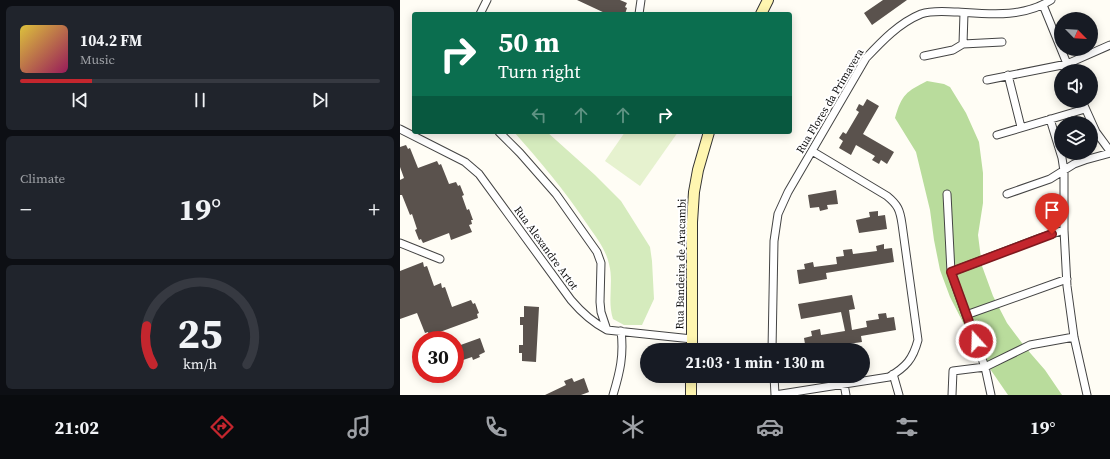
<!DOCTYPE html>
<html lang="en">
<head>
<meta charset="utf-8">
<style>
  body { margin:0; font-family:"Source Serif 4",serif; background:#20242c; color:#f1f3f6; height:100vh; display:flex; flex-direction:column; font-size:15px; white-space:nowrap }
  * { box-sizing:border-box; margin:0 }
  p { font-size:13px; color:#9ea1a6 }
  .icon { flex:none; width:22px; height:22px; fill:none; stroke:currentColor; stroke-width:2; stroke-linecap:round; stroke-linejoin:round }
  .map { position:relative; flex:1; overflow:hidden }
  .panel { display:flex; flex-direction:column; gap:6px; padding:6px; background:#0d0f14; width:400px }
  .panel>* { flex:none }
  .banner { position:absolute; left:12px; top:12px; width:380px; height:122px; border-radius:4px; box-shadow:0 2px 10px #0003; background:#0b6e4f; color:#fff; overflow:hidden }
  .needle { width:26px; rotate:114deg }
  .fabs { position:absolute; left:654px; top:12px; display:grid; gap:8px }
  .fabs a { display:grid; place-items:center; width:44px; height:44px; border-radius:50%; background:#171b24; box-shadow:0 2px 10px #0003; font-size:20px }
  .speed { position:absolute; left:12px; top:331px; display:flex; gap:8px; font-size:20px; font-weight:700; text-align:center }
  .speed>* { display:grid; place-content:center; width:52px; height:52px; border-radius:50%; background:#171b24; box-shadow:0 2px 10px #0003; line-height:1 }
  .speed .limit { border:6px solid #d22; background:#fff; color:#111 }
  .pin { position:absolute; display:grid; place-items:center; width:34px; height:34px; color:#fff; margin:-41px -17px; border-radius:50% 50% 50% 0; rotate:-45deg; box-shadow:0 0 4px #0007 }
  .pin .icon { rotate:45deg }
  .me { position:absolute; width:44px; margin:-22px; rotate:340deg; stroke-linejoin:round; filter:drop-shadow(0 0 3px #0008) }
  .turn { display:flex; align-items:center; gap:14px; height:84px; padding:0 20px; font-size:18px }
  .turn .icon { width:52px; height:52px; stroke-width:2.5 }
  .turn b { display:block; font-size:28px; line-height:34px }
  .lanes { display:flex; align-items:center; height:38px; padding:0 20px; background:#0003; justify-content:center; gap:20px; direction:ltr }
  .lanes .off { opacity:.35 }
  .big { font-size:30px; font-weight:700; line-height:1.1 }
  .panel .widget { flex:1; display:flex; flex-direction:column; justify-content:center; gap:6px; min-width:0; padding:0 14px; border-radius:6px; background:#20242c }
  .panel .dial { align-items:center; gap:0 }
  .dial svg { height:104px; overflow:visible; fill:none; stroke:#363941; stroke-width:7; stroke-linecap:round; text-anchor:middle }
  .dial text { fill:#f1f3f6; stroke:none }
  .song { display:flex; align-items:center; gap:12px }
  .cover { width:48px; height:48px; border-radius:6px; background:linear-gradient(135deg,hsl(50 70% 55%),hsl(330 70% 35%)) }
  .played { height:4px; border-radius:2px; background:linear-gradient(90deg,#c4262e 20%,#363941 20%) }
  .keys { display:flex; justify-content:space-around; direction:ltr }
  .heat { display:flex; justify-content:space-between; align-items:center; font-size:22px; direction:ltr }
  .trip { position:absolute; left:240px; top:343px; width:230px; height:40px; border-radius:20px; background:#171b24; box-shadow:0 2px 10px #0003; font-weight:700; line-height:40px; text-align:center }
  .menu { display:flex; height:64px; justify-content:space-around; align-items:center; background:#090b0e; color:#9ea1a6 }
  .menu .icon { width:28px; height:28px }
  .menu .current { color:#c4262e }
  .menu b { font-size:18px; color:#f1f3f6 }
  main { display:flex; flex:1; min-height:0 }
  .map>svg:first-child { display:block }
  .green { fill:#d5ebbd }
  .forest { fill:#b9dc9c }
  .pitch { fill:#e6f2cf }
  .building { fill:#5a524d }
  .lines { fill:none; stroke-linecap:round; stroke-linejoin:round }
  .street-casing { stroke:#444; stroke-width:9 }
  .secondary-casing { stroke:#333; stroke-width:12 }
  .street { stroke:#fff; stroke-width:7 }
  .secondary { stroke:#fff6b0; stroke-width:10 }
  .route-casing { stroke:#7f191e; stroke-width:10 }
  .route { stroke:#c4262e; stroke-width:7 }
  .labels { text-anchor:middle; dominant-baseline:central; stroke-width:4; stroke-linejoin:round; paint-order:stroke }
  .street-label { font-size:11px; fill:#111; stroke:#fff }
</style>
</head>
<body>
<main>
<section class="panel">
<div class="widget">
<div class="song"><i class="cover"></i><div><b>104.2 FM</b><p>Music</p></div></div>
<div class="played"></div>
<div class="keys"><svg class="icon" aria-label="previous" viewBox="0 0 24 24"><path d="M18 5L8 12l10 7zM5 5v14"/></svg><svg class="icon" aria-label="pause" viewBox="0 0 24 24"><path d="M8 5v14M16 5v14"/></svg><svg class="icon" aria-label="next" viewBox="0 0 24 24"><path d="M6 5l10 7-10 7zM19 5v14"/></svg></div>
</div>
<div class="widget"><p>Climate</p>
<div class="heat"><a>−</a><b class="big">19°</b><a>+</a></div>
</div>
<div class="widget dial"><svg viewBox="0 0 100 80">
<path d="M14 69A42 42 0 1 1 86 69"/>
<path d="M14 69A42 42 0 0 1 9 39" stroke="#c4262e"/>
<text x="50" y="56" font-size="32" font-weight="700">25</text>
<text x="50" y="72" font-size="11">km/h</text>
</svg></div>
</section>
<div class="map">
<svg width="710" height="395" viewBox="0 0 710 395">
  <rect width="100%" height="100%" fill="#fffdf5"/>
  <path class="green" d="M114,132H147L195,175L221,201L250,247L252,261L254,299L242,325H224L213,319C207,301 214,282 209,264C206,249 195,236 187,224C165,191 140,161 114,132Z"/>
  <path class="forest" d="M527,81L544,84L550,87L566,113L579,142L583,173V203L578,235L582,266L593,296L607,323L625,347L645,370L662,395H608L577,350L550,297L540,270L534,240L530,210L516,152L495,118C502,94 506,92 527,81Z"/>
  <path class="pitch" d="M225,132H278L240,186L205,161Z"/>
  <path class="building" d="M177,0H220L227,3L225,7L227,8L225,14H207Z
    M483,0H507L472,25L464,13Z
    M467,99L479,106L463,134L494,152L487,164L481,160L479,164L472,160L475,156L456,145L451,155L439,148L443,141L439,138L443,132L446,134L459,112L456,110L459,104L463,106Z
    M6,145L8,149L10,148L18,168L37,161L39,165L41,164L49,184L56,182L58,186L60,185L64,195L62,196L67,210L69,209L73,220H71L72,224L69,225L72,232L51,240L49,233L23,243L21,239L19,240L15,230L17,229L12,214L10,215L2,195H0V180L4,178L0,167V147Z
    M436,190L438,204L427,205L428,209L420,211L419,207L410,208L408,195Z
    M478,211V216L485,215L487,229L459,233L456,220L470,217L469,212Z
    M484,244V249L492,248L494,262L426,273L427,279L399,284L397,270L405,269L404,264L413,262L414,267L437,264L436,257L444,256L443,250L452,249L453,254L477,251L476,246Z
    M23,262L24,267L27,266L34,286L41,283L42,288L45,287L52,307L71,300L73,304L75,303L79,313L77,314L78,318L29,336L28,332L25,333L17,313L0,319V271Z
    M452,295L455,309L449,310L452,330L467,327L466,321L479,319L478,314L486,313L487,318L494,317L496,330L461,336L462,342L406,350L404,338L412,336L411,331L420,329L421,335L445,331L444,326L441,312L401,319L398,304Z
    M124,306L139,307L136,362L122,361V353H119V345H123V325H120V317H124Z
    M80,338L85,352L79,355L80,357L73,360L72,357L57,362L55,357V347Z
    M172,378L174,382L184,378L189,392L181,395H145L166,385L164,381Z"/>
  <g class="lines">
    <defs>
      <path id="street" d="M643,5L661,49
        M564,13L563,44L602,42
        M80,14L87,0
        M239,14L241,0
        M661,49L670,71
        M524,56L553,50L563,44
        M608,75L621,127
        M587,80L667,64L710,45
        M682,101L696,132L710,151
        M650,119L662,158L664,171V230L667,286L674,337L687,395
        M0,129L65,162L79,174L171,300C182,313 192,322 207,330L292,339
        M99,132L120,153L156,194L197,252L201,263L200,302L201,312L207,330
        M597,135L685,109
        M547,194L551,272L566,315L667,279
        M607,194L650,179L674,164L685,160L710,153
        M0,243L40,259
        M551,272L640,238L664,230
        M566,315L585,367L630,345L674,337
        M372,350L374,241L378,214L388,192L466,58C482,41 499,23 521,14C533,10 546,12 558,12C589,14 623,18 651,0
        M493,374L499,395
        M374,376L375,395
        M444,384L446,395
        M213,395C220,372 224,355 221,331
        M375,395L489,377C506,367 513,359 518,340L502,224C500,210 498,205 487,196L412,151
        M552,395L553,371L585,367L591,395"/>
      <path id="secondary" d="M361,14L368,0
        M292,350V222L294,192L298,170L309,132
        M291,395V376"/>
    </defs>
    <use href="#street" class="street-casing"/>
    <use href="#secondary" class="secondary-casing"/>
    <use href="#street" class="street"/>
    <use href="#secondary" class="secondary"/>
  </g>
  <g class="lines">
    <defs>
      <path id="route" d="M576,341L551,272L652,234"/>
    </defs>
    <use href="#route" class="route-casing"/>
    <use href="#route" class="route"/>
  </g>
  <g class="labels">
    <g class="street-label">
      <text transform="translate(430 101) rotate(-59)">Rua Flores da Primavera</text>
      <text transform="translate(146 248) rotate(54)">Rua Alexandre Artot</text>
      <text transform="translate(281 264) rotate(-89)">Rua Bandeira de Aracambi</text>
    </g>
  </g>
</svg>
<div class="fabs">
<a><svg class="needle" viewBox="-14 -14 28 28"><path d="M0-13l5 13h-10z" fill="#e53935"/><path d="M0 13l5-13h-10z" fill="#9ea1a6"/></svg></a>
<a><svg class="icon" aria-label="sound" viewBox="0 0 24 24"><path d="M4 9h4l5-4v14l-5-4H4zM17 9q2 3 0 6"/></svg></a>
<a><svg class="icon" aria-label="layers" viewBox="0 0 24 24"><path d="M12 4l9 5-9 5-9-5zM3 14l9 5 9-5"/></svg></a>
</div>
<div class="speed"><div class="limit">30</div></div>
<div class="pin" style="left:652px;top:234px;background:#d93025"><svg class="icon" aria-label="arrive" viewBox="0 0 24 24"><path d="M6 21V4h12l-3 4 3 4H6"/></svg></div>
<svg class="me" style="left:576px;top:341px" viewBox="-20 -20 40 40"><circle r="17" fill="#c4262e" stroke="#fff" stroke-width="3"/><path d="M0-11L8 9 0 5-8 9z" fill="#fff"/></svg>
<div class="trip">21:03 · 1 min · 130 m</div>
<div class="banner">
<div class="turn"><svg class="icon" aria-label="right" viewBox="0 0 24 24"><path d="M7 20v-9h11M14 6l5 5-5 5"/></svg><div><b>50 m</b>Turn right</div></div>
<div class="lanes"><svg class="icon off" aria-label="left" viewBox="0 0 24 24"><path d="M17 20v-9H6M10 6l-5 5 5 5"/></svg><svg class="icon off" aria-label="ahead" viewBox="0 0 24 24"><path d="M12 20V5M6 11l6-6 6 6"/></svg><svg class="icon off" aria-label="ahead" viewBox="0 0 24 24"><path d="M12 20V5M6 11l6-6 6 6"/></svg><svg class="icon" aria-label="right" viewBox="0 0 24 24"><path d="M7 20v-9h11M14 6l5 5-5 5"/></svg></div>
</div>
</div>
</main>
<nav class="menu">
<b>21:02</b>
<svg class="icon current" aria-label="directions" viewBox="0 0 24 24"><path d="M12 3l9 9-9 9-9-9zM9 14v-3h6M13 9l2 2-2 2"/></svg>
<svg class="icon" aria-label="music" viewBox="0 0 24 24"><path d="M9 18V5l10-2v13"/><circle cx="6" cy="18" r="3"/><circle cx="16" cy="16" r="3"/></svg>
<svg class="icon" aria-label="phone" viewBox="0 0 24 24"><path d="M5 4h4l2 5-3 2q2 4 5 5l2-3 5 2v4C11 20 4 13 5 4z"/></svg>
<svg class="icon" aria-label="climate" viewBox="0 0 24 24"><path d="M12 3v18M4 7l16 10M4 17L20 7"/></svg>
<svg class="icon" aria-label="car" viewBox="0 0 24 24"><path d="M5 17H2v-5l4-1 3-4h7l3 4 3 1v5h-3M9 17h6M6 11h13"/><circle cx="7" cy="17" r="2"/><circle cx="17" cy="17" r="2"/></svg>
<svg class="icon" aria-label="filters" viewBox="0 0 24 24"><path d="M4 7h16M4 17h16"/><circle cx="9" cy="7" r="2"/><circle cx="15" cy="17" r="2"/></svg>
<b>19°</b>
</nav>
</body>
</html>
